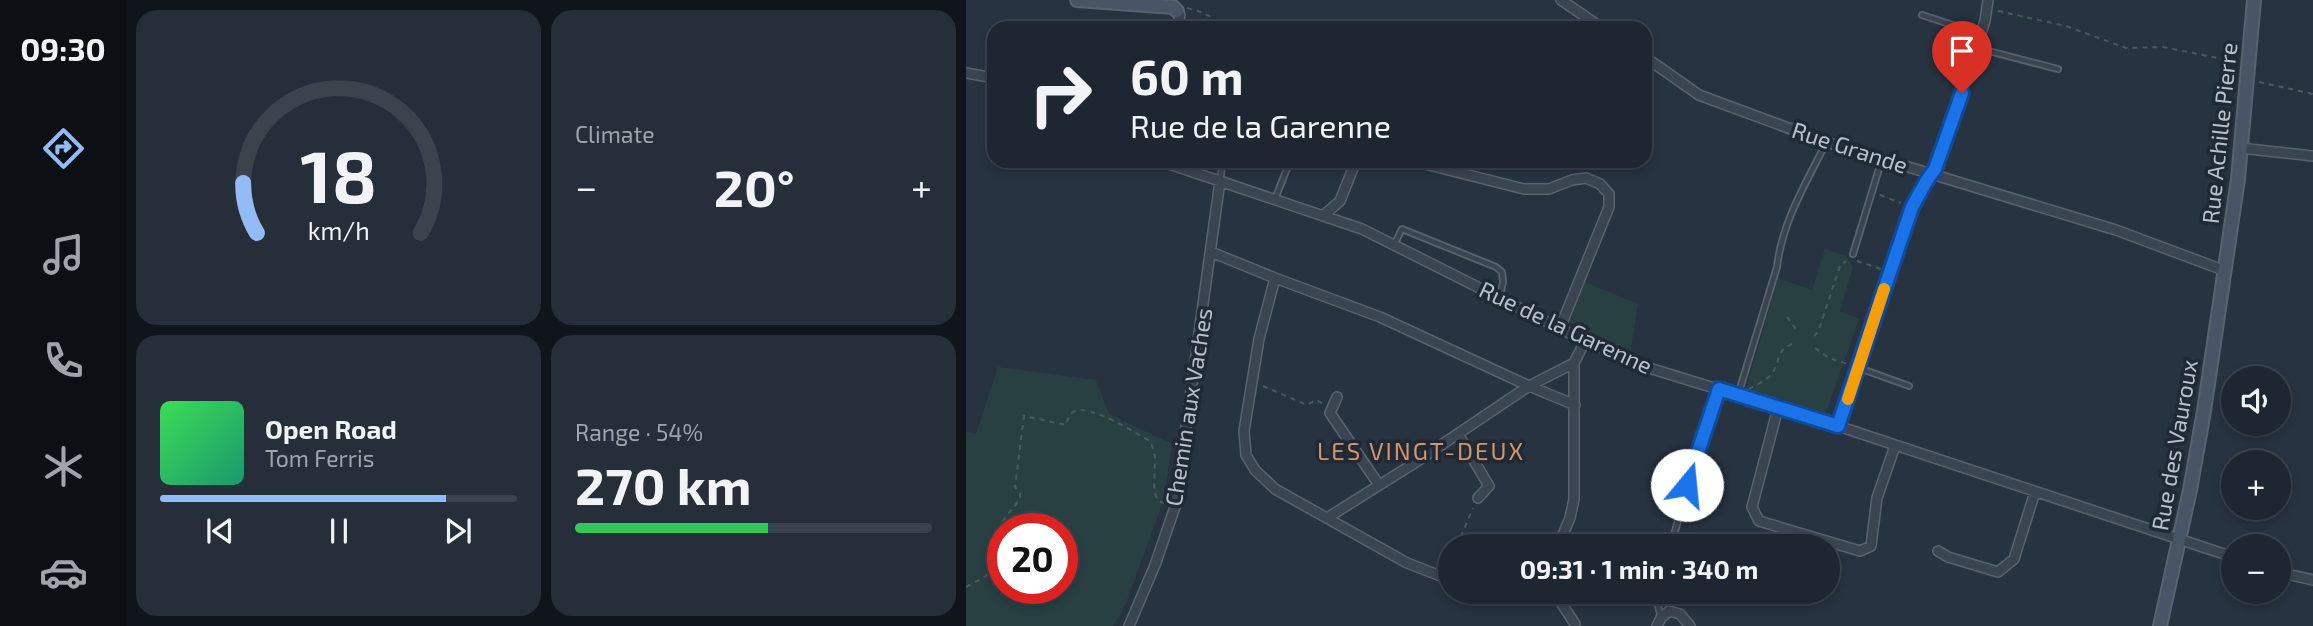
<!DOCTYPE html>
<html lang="en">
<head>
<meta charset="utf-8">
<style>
  body { margin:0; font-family:"Exo 2",sans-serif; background:#252e39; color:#f1f3f6; height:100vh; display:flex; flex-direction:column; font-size:26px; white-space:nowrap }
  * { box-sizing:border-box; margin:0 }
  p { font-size:23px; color:#a0a5ab }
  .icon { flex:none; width:38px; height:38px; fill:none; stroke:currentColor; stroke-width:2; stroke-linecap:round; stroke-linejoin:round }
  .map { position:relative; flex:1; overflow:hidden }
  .side { display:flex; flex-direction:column; gap:10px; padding:10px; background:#10151b; width:840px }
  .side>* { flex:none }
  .banner { position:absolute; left:21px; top:21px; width:665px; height:147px; border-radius:21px; box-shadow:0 4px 10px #0003,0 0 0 2px #3b434d; background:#1d2631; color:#f1f3f6; overflow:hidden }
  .buttons { position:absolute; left:1255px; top:366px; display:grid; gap:14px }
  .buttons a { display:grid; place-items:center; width:70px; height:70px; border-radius:50%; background:#1d2631; box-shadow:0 4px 10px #0003,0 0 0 2px #3b434d; font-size:35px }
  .speed { position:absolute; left:21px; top:513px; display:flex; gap:14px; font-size:35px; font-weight:700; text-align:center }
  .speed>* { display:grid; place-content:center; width:91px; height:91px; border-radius:50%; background:#1d2631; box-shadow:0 4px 10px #0003,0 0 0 2px #3b434d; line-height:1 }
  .speed .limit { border:10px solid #d22; background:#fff; color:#111 }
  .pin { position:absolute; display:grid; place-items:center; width:60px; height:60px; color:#fff; margin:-72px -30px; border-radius:50% 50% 50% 0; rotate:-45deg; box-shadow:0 0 7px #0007 }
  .pin .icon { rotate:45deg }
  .me { position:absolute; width:77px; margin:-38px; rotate:17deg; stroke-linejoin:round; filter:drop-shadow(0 0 5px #0008) }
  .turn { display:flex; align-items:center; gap:24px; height:147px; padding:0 28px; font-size:32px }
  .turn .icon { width:91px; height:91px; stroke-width:2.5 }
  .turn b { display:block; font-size:49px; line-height:60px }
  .big { font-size:52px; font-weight:700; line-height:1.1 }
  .side .card { flex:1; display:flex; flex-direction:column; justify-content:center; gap:10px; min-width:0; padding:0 24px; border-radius:21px; background:#252e39 }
  .side .dial { align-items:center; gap:0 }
  .dial svg { height:182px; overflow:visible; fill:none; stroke:#3b434d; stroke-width:7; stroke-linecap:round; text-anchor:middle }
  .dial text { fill:#f1f3f6; stroke:none }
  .song { display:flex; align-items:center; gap:21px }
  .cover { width:84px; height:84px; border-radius:10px; background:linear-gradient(135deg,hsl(130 70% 55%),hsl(160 70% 35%)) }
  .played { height:7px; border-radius:4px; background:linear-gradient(90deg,#93bcf5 80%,#3b434d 80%) }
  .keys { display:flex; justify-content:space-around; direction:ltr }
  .heat { display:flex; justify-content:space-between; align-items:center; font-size:38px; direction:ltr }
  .charge { height:10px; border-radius:5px; background:linear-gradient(90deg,#34c759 54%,#3b434d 0) }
  .side .tiles { flex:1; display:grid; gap:10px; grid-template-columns:repeat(2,1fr) }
  .trip { position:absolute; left:472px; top:534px; width:402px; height:70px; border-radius:35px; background:#1d2631; box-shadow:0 4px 10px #0003,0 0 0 2px #3b434d; font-weight:700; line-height:70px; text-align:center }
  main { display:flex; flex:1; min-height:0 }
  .tabs { display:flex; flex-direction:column; width:126px; justify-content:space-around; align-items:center; background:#0c0f14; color:#a0a5ab }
  .tabs .icon { width:49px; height:49px }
  .tabs .selected { color:#93bcf5 }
  .tabs b { font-size:32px; color:#f1f3f6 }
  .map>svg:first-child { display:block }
  .green { fill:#294042; fill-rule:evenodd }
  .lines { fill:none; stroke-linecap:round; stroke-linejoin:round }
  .lane-casing { stroke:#59636e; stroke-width:8 }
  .street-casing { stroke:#59636e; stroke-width:12 }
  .secondary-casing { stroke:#59636e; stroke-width:16 }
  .path { stroke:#475c5f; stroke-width:2; stroke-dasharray:5 5; stroke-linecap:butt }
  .lane { stroke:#3b4551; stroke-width:4.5 }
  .street { stroke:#3b4551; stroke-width:9 }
  .secondary { stroke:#495464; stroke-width:12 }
  .route-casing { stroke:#114b97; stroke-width:18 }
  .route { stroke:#1a73e8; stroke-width:12 }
  .slow { stroke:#f59e0b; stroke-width:12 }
  .labels { text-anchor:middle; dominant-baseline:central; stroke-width:7; stroke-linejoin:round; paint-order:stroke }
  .street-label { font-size:23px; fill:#b8c0cb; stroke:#202a36 }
  .neighbourhood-label { font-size:24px; letter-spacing:2px; fill:#d3956b; stroke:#202a36 }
</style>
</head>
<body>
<main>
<nav class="tabs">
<b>09:30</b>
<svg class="icon selected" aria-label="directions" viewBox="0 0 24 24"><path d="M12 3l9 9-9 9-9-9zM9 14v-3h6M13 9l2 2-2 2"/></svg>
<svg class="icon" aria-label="music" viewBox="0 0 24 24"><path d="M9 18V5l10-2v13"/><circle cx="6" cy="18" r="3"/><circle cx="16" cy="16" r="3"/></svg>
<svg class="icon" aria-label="phone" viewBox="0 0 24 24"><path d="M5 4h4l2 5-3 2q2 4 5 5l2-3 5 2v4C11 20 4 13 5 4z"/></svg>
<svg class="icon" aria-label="climate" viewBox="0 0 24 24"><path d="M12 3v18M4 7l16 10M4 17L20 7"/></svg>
<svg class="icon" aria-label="car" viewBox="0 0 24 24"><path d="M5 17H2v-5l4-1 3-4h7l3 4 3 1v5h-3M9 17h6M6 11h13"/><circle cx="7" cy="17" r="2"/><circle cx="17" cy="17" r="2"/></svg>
</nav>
<section class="side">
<div class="tiles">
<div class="card dial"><svg viewBox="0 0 100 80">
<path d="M14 69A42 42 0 1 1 86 69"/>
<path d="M14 69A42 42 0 0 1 8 47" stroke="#93bcf5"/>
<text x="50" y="56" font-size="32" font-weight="700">18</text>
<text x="50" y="72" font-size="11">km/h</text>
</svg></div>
<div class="card"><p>Climate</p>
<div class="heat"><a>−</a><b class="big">20°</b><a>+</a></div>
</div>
<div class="card">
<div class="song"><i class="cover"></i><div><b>Open Road</b><p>Tom Ferris</p></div></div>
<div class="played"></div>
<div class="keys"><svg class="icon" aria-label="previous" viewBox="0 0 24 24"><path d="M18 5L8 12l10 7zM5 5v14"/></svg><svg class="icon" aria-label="pause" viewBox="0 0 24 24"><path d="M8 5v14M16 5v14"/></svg><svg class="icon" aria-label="next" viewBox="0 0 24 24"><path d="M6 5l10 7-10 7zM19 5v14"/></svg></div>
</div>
<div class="card"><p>Range · 54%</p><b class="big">270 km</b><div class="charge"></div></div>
</div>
</section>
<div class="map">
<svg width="1347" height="626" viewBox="0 0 1347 626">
  <rect width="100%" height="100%" fill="#273341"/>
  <path class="green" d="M859,249L880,256L887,267L874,311L893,319L859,415L780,389L812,278L846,290Z
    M617,281L672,304L664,354L607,328L602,317Z
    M32,367L130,380L143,414L206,444L198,499L159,606L147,626H0V432L10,434ZM37,528H96V588H37Z"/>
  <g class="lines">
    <defs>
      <path id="lane" d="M956,15L1014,34
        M1011,48L1092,69
        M254,181L257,161
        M309,199L324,161
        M428,245L436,229L530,267L536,272L537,282L534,296
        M887,254L916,159
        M893,368L943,386
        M772,395L811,267C816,222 840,183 860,143
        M705,546L727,465L753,390
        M692,592L690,599L695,617"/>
      <path id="street" d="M595,0L636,28
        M211,28L214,15L211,11
        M679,57L733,95L860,142L1150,230L1257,270
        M0,73L28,78
        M1274,148L1347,156
        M194,161L396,229L619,341L680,367L872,426L1267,557
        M447,161L558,189H583L606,180L620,178L634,184L643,194V207L594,328
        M358,215L374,201L390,161
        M245,252L309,278L414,317L563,386
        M309,278L293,339L278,431L280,455L289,470L309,489L441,563L485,580
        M608,363L563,386L609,405
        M371,397L364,413L413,485
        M812,408L786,507L793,521L894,551L905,546L911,498L929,446
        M872,426L946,207L972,161L1019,21L1022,0
        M492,434L523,486L512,498
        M361,518L447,464L563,386
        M592,546L604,518L608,499V363L619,341
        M972,551L982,557L1032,572L1048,559L1069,492
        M1312,572L1347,580
        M588,592L609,624
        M163,626L189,565L209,507L254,181
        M691,626L695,618L703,611L714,614L724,626"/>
      <path id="secondary" d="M111,0L207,7L211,11
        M1194,626L1224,490L1238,411L1272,179L1288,0"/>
    </defs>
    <use href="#lane" class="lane-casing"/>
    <use href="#street" class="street-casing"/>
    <use href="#secondary" class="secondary-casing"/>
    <path class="path" d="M221,8C236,12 247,15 255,28
      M1032,11L1100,26L1160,48L1197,47L1271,62
      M1293,82L1347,94
      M914,195L935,203
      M891,261L915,269
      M821,317L832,332
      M848,336L852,332L874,266L880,261
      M849,348L863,358L882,364
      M297,386L341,405L350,400L358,404
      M783,389C791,384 802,380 807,372C815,358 810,351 826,344
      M491,546L507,508
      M482,567L485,561
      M0,587L20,576L31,550L36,522L54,499V493L49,487L58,416L100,425C102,419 103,414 109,411C124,404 170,433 185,442L189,457L188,491L192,501L198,503"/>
    <use href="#lane" class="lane"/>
    <use href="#street" class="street"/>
    <use href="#secondary" class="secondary"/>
  </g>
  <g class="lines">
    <defs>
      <path id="route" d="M721,485L753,389L872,426L946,207L961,180L969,169L996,93"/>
    </defs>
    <use href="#route" class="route-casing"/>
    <use href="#route" class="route"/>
    <path class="slow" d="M882,399L918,289"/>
  </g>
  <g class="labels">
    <g class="street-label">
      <text transform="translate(1253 133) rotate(-84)">Rue Achille Pierre</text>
      <text transform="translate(884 147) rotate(18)">Rue Grande</text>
      <text transform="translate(600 327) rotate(25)">Rue de la Garenne</text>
      <text transform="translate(222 407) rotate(-81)">Chemin aux Vaches</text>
      <text transform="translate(1208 445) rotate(-80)">Rue des Vauroux</text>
    </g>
    <g class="neighbourhood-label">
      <text x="455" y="450">LES VINGT-DEUX</text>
    </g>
  </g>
</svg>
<div class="buttons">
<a><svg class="icon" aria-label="sound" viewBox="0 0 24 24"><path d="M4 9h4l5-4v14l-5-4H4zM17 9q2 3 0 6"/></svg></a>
<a>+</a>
<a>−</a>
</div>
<div class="speed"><div class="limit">20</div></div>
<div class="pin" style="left:996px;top:93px;background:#d93025"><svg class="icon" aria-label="arrive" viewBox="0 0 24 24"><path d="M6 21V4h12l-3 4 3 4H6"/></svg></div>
<svg class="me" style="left:721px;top:485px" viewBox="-20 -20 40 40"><circle r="19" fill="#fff"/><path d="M0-13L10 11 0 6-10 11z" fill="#1a73e8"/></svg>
<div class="trip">09:31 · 1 min · 340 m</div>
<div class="banner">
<div class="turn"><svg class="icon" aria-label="right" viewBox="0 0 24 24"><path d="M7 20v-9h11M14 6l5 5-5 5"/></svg><div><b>60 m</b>Rue de la Garenne</div></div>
</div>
</div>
</main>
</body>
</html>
